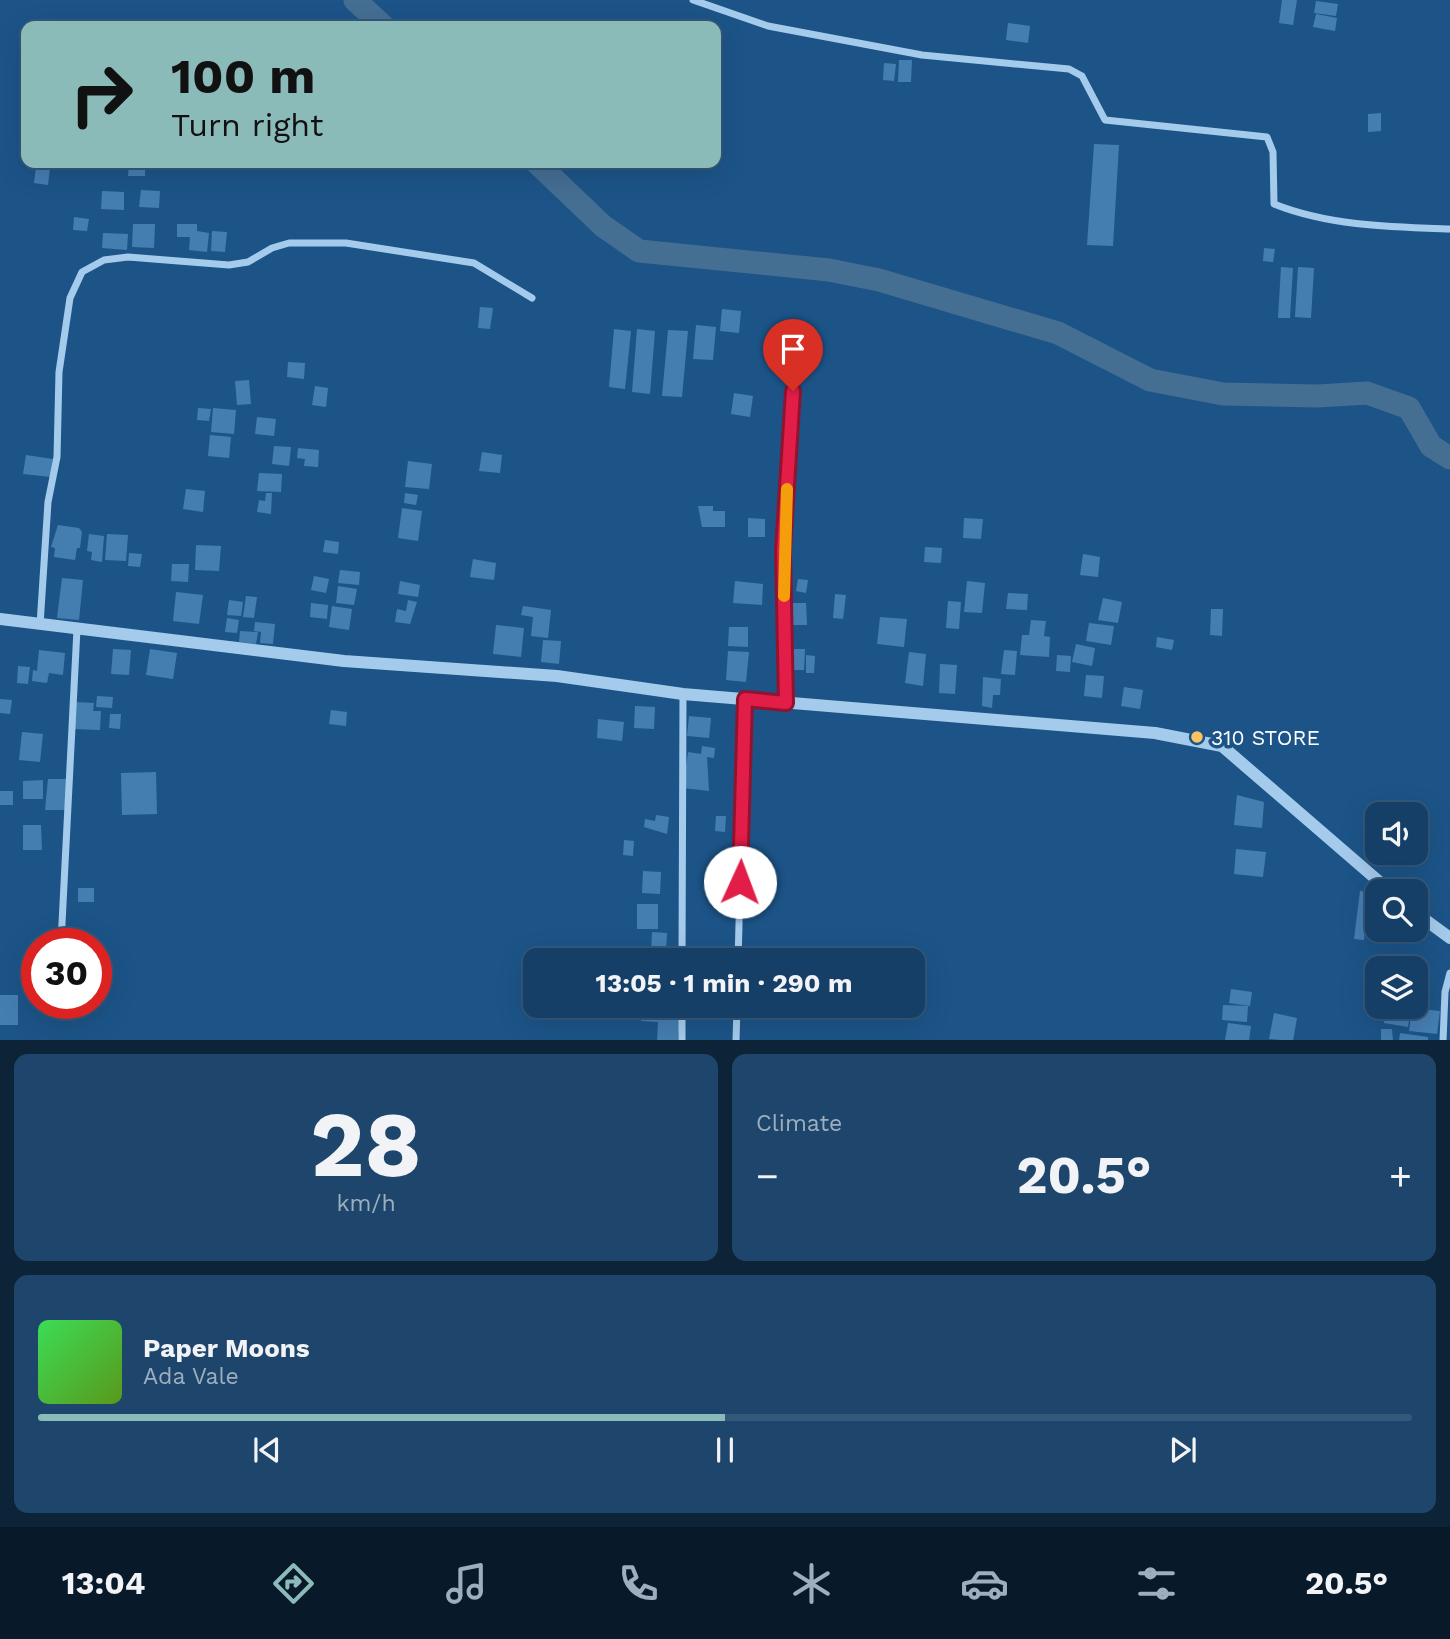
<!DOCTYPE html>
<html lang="en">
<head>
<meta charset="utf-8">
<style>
  body { margin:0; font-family:"Work Sans",sans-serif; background:#1e466c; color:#f1f3f6; height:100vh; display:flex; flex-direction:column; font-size:26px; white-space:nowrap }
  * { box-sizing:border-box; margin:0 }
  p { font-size:23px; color:#9dafbf }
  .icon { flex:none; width:38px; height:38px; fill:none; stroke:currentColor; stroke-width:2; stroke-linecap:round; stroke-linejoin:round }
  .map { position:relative; height:1040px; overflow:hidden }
  .side { display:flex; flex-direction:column; gap:14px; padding:14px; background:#0c2338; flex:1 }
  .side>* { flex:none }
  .top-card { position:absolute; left:21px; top:21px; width:700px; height:147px; border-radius:14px; box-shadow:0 7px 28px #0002,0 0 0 2px #34587a; background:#8bbbb9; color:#111; overflow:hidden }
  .fabs { position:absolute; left:1365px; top:802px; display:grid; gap:14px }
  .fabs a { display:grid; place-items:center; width:63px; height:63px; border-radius:14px; background:#153f66; box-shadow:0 7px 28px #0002,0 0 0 2px #34587a; font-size:35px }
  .speed { position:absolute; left:21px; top:928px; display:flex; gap:14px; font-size:35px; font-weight:700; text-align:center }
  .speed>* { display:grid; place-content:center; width:91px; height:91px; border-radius:50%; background:#153f66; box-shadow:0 7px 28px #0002,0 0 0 2px #34587a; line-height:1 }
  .speed .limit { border:10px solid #d22; background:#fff; color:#111 }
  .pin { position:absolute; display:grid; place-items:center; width:60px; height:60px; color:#fff; margin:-72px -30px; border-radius:50% 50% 50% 0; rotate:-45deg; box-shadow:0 0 7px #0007 }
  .pin .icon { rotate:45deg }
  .me { position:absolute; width:77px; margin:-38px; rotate:2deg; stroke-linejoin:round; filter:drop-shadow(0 0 5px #0008) }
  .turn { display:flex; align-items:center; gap:24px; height:147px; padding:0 35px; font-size:32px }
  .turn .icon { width:91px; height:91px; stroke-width:2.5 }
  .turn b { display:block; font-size:49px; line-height:60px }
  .big { font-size:52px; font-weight:700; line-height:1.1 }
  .side .tile { flex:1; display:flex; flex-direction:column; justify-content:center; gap:10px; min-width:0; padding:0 24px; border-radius:14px; background:#1e466c }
  .side .dial { align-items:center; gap:0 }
  .dial b { font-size:91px; line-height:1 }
  .song { display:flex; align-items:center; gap:21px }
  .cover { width:84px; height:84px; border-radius:10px; background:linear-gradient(135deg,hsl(130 70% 55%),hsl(90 70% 35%)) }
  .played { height:7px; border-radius:4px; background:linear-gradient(90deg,#8bbbb9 50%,#34587a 50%) }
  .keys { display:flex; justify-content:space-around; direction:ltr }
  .heat { display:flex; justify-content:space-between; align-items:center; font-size:38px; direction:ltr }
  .side .tiles { flex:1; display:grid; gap:14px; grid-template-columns:1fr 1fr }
  .tile:last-child { grid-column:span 2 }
  .trip { position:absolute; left:523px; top:948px; width:402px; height:70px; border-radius:14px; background:#153f66; box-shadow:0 7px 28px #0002,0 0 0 2px #34587a; font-weight:700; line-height:70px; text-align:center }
  .tabs { display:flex; height:112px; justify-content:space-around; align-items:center; background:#081929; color:#9dafbf }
  .tabs .icon { width:49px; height:49px }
  .tabs .on { color:#8bbbb9 }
  .tabs b { font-size:32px; color:#f1f3f6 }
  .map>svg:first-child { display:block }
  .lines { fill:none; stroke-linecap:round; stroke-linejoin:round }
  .river { stroke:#456e93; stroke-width:23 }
  .building { fill:#447eb1 }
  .minor { stroke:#a5cbec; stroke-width:7 }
  .tertiary { stroke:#a5cbec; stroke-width:12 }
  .route-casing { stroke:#92132f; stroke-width:18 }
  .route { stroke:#e11d48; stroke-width:12 }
  .slow { stroke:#f59e0b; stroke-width:12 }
  .poi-dot { fill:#fdc362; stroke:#1c5488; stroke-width:2.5 }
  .labels { text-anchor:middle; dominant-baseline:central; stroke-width:7; stroke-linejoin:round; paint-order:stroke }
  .poi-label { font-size:21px; fill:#fff; stroke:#1c5488; text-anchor:start }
</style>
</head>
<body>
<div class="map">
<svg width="1450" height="1041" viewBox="0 0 1450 1041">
  <rect width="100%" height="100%" fill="#1c5488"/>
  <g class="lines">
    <path class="river" d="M355,0L383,26
      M537,163L603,226L639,251L829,270L879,280L1058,333L1150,380L1223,394L1318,396L1367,393L1409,408L1431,446L1450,458"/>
  </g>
  <path class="building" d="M1282,0H1297L1293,25L1279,23Z
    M1316,1L1338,4L1336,16L1314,13Z
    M1316,14L1337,18L1335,31L1313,27Z
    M1008,23L1030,26L1028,43L1006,40Z
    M899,60H912L911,82H898Z
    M884,63L896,64L894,81L883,80Z
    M1381,113V131L1368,132V114Z
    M1094,144L1119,145L1113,246L1087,245Z
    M129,163H145V176H128Z
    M36,167L50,168L48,185L34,183Z
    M141,190L160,191L159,208L139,207Z
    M102,191L124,192V210L101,209Z
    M74,217L89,219L87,231L73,230Z
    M133,224H155L154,248L132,247Z
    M177,224H197V231L209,233L207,252L189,250L190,237H177Z
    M212,231L227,232L225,252L211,251Z
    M103,233L128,234L127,250L102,248Z
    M1264,248L1275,249L1273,262L1263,261Z
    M1281,267L1293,268L1290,318H1278Z
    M1298,267L1314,268L1311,318L1295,317Z
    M480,307L493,308L490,329L478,328Z
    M722,309L741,311L739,333L720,331Z
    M696,325L716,327L713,360L693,359Z
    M614,329L631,331L625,389L609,387Z
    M637,329L655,331L650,394L632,392Z
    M668,330L688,331L682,397L662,396Z
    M288,362L305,363L304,379L287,377Z
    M249,380L251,404L237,405L235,381Z
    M315,386L328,388L326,407L312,405Z
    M734,393L753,396L750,417L731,414Z
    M198,408L211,409L209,421L197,420Z
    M213,408L236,410L234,434L211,432Z
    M257,417L276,419L274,436L255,434Z
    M210,435L231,437L229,458L208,456Z
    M274,446L291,447L289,466L272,464Z
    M298,448L319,450L318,467L304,466L305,459L297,458Z
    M482,452L502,455L500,473L479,471Z
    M26,455L53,459L51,477L23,474Z
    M408,461L432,464L429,489L405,487Z
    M259,473L282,474L281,492L257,491Z
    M186,489L205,491L203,512L183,509Z
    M266,493H272L271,514L257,512L259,500L265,501Z
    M405,493L418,495L416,505L404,503Z
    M698,506H713V511H725V527H702Z
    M402,508L422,511L418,541L398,538Z
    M748,518L765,519V537H748Z
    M964,518L983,519L981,539L963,538Z
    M58,525L79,528L82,532L80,548H77L75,560L54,557L55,548L51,547Z
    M89,534L104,536L102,562L91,560L92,552L87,551Z
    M107,534L128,535L126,561L105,560Z
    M325,540L339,542L338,554L323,552Z
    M196,545L221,546L219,571L195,570Z
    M925,547L942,548L941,563L924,562Z
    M129,553L142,554L140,567L128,566Z
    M1083,554L1100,557L1098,577L1080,575Z
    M473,559L496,563L494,580L470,577Z
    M172,564H189L188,582L171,581Z
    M340,570L360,572L359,585L338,583Z
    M314,576L329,579L326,593L311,590Z
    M62,578L83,580L79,620L57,618Z
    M798,579L808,580L806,593L796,591Z
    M400,581L420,585L418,597L398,594Z
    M735,581L763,584L762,605L733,603Z
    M967,581L985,583L982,613L964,612Z
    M338,586L357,589L354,605L336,603Z
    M176,592L203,595L199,624L173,621Z
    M1008,593L1028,594L1027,610L1006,609Z
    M835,594L846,595L843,619L833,618Z
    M246,596L257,597L254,618L243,617Z
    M1103,598L1122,602L1118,623L1098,620Z
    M229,600L243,602L241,616L227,615Z
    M408,600L417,602L410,624L395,622L397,609L406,611Z
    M948,601L961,602L959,629L946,628Z
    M311,603L328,605L327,619L310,617Z
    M791,603H806L807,625H791Z
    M332,606L352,609L349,630L329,627Z
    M523,606L551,610L548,638L531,636L533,617L521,615Z
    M1211,609H1223L1222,636L1210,635Z
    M880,617L907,619L904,647L877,644Z
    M227,618L239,620L237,633L225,632Z
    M1031,620L1046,621L1044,636L1050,637L1049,657L1020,655L1022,635H1029Z
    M255,622L275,624L273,644L260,643L261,632L254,631Z
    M1089,623L1114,626L1111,645L1086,641Z
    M496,625L524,628L521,657L493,654Z
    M729,627H748V647L728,646Z
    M240,631L258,632L256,644L239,642Z
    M1157,637L1174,640L1172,650L1156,647Z
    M543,640L561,641L559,664L541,662Z
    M1076,644L1095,648L1092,666L1072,662Z
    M113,649L131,650L129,675L111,674Z
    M150,649L177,653L173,679L146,675Z
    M794,649H805L804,670H793Z
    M39,650L65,653L63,675L49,673L47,683L32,681L33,670L37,671Z
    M1004,650L1017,651L1015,675L1001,674Z
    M728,651L749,652L746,682L726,680Z
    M909,652L926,654L923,686L905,683Z
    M806,655L815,656L814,673H806Z
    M1057,655L1071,656L1070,672L1056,671Z
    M940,664L957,665L955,694L939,693Z
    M18,666L30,667L28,684L17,683Z
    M1086,675L1104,676L1102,698L1084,696Z
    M983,677L1001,679L1000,695H993L992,708L982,706Z
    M1124,687L1143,690L1140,709L1121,706Z
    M97,696L113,697L112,708L96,707Z
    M0,699L12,700L10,714L0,713Z
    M75,702L94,703L93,711H101L100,730L74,729Z
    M635,706L655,707L654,729L634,728Z
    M331,710L347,712L346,726L329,724Z
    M110,714H121L120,729L109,728Z
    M689,716L711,718L709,738L687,736Z
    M598,719L624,722L622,741L597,738Z
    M22,732L43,734L40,762L19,760Z
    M702,746L715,748L714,758L707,757L709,791L683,788L688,752L701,754Z
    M156,772L157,814L122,815L121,773Z
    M48,779H67V810H45Z
    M43,780V799H23V781Z
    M0,791H13V805H0Z
    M1237,795L1264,802L1262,828L1234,825Z
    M656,815L669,817L667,834L644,827L645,819L655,821Z
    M716,816H726L725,832L715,831Z
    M23,825H41L42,850H23Z
    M624,840L634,841L633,856L623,855Z
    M1236,849L1266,852L1263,877L1234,874Z
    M643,871L661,872L660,894L642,893Z
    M78,888H94V902H78Z
    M1360,891L1370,892L1364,940L1354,939Z
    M637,904H658V929H637Z
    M652,932L667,933L666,953L651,952Z
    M37,980V1000H28V981Z
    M1231,989L1252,992L1250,1006L1229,1003Z
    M0,995H18V1025H0Z
    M1223,1005L1248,1006L1247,1022L1222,1020Z
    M643,1006H663L662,1012L680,1013L678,1041H657L658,1022L641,1021Z
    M1386,1006H1411L1408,1027L1384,1023Z
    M1412,1008L1440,1011L1437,1034L1409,1031Z
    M1274,1013L1297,1018L1293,1041L1269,1039Z
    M1228,1023L1251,1026L1249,1041L1225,1040Z
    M1381,1029H1392L1393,1040H1381Z
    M1400,1033L1428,1037V1041H1399Z"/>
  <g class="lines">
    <path class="minor" d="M693,0L768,26L922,55L1069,69L1082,76L1105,120L1267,137L1273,152L1274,204C1329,226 1391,227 1450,229
      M40,625L48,502L57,457L59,372L70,298L82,272L104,260L128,257L229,265L248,262L272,248L289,243H346L474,263L532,298
      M786,703L783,550L794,364
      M61,943L77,629
      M682,961L683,694
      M738,961L745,700
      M682,1041V1006
      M736,1041L737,1006
      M1443,1041L1445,992L1450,973"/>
    <path class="tertiary" d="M0,619L344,661L557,676L683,694L1155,733L1222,746L1390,891
      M1416,913L1450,938"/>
  </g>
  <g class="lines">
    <defs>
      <path id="route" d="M740,882L745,699L786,703L783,550L793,391"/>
    </defs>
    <use href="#route" class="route-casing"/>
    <use href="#route" class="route"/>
    <path class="slow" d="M784,596L787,489"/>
  </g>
  <circle class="poi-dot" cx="1197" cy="737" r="7"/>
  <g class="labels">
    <g class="poi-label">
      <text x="1211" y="737">310 STORE</text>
    </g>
  </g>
</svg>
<div class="fabs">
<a><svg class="icon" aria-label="sound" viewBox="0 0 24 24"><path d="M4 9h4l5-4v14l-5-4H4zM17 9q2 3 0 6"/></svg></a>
<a><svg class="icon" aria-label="search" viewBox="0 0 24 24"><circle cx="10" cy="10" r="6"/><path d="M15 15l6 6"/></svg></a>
<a><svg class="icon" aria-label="layers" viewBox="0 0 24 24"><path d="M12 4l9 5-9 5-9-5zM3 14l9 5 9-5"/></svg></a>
</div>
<div class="speed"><div class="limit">30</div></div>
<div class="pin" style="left:793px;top:391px;background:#d93025"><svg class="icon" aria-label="arrive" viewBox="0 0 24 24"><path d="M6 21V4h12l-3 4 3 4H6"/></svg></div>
<svg class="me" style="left:740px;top:882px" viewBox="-20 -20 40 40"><circle r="19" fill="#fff"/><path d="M0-13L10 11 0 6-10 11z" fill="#e11d48"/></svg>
<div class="trip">13:05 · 1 min · 290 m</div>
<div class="top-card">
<div class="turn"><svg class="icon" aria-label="right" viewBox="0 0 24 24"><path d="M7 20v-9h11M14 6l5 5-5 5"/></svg><div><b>100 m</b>Turn right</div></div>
</div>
</div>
<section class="side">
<div class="tiles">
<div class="tile dial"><b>28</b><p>km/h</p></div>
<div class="tile"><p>Climate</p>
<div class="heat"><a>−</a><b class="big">20.5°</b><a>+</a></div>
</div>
<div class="tile">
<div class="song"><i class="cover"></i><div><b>Paper Moons</b><p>Ada Vale</p></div></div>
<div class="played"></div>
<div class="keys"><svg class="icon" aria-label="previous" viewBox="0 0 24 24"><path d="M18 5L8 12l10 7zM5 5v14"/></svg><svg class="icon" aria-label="pause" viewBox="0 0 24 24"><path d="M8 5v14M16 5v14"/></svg><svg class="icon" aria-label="next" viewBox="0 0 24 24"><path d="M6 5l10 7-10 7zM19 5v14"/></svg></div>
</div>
</div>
</section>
<nav class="tabs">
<b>13:04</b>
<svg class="icon on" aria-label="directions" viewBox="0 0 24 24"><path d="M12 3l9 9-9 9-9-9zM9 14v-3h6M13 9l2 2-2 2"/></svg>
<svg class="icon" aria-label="music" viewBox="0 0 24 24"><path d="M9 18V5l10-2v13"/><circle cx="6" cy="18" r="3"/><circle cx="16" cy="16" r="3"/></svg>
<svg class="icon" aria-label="phone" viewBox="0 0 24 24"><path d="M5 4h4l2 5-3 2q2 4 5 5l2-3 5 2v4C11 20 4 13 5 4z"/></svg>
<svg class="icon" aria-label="climate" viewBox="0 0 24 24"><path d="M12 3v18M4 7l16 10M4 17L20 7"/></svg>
<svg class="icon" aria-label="car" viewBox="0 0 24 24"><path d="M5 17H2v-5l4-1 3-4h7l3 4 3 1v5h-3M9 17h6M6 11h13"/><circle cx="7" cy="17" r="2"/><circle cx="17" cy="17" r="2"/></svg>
<svg class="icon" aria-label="filters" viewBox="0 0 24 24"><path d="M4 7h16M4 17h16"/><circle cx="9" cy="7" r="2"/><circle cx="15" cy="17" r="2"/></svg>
<b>20.5°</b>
</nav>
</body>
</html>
